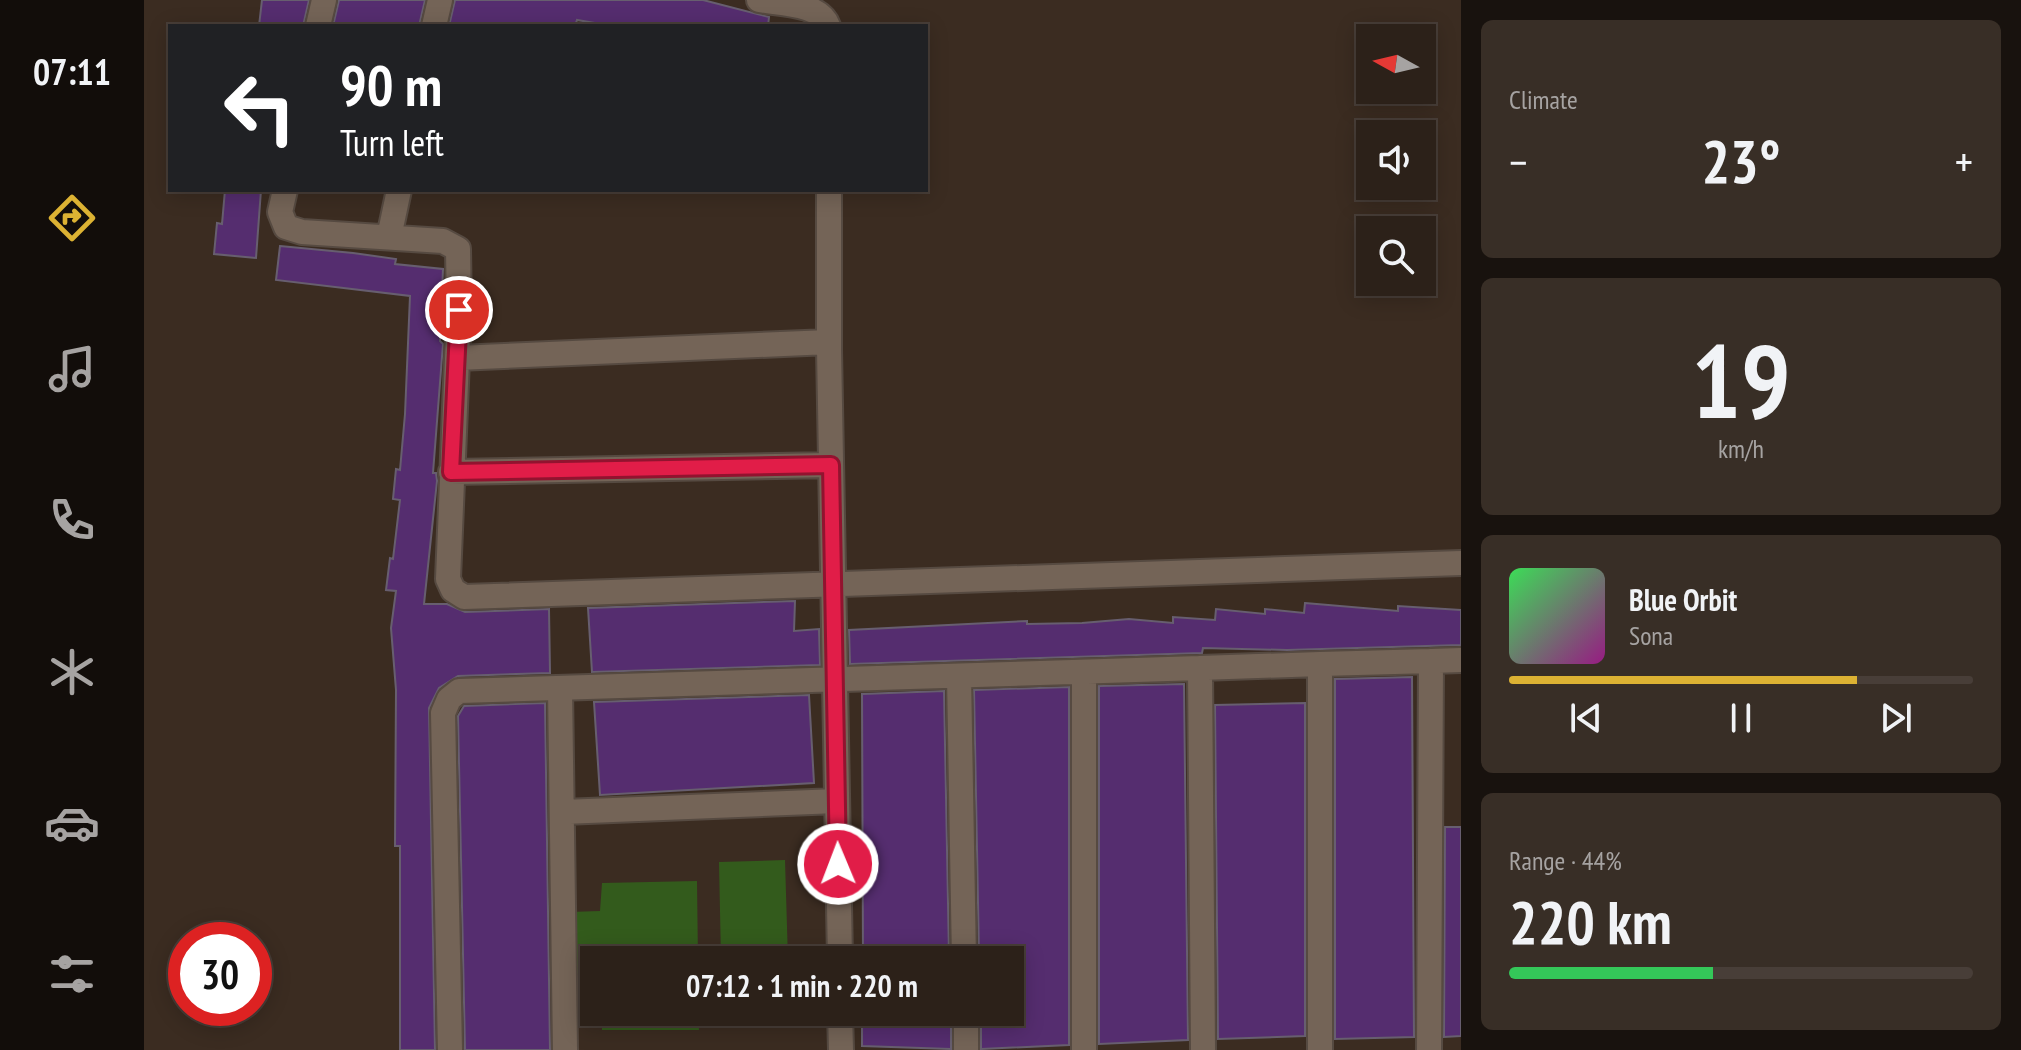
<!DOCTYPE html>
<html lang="en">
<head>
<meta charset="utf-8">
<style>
  body { margin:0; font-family:"PT Sans Narrow",sans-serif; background:#382e26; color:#f1f3f6; height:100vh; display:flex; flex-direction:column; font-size:30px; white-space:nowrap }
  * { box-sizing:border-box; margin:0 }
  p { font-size:26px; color:#a6a3a2 }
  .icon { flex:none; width:44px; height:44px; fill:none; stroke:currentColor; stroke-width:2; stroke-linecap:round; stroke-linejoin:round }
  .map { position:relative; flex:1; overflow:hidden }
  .details { display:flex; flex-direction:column; gap:20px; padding:20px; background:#18120e; width:560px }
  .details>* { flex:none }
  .guide { position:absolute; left:24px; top:24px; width:760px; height:168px; border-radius:0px; box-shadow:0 4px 20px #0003,0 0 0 2px #483e38; background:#202124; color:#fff; overflow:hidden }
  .needle { width:52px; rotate:278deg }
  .controls { position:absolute; left:1212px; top:24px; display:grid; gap:16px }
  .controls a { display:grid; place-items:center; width:80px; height:80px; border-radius:0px; background:#2c2119; box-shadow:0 4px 20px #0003,0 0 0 2px #483e38; font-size:40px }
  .speed { position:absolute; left:24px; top:922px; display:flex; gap:16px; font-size:40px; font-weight:700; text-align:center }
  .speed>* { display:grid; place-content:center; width:104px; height:104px; border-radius:50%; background:#2c2119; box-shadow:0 4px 20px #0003,0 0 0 2px #483e38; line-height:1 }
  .speed .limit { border:12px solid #d22; background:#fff; color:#111 }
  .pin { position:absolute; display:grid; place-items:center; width:68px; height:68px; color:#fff; margin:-34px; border:4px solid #fff; border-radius:50%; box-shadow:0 2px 8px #0007 }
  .me { position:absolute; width:88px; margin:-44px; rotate:359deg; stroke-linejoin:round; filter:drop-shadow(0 0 6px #0008) }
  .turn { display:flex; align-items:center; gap:28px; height:168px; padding:0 40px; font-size:36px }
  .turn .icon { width:104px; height:104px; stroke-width:2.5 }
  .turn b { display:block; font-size:56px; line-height:68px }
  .big { font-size:60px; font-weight:700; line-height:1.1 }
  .details .widget { flex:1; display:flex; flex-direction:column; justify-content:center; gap:12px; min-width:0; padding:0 28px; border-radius:12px; background:#382e26 }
  .details .dial { align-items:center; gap:0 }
  .dial b { font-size:104px; line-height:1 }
  .song { display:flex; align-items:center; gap:24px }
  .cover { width:96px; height:96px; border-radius:12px; background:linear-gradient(135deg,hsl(130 70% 55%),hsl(310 70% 35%)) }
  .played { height:8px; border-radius:4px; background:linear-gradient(90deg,#dcb233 75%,#483e38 75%) }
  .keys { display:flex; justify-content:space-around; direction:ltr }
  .heat { display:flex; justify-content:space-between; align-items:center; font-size:44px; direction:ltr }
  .charge { height:12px; border-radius:6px; background:linear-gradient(90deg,#34c759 44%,#483e38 0) }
  .trip { position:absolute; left:436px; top:946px; width:444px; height:80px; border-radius:0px; background:#2c2119; box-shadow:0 4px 20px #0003,0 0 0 2px #483e38; font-weight:700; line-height:80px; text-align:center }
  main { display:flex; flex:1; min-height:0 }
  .dock { display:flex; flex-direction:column; width:144px; justify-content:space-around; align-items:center; background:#120d0a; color:#a6a3a2 }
  .dock .icon { width:56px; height:56px }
  .dock .active { color:#dcb233 }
  .dock b { font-size:36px; color:#f1f3f6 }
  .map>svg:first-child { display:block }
  .green { fill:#335b1c }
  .building { fill:#552d6f; stroke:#675e6f; stroke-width:2 }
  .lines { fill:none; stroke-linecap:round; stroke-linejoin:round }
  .minor-casing { stroke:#564a41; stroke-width:28 }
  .minor { stroke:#746457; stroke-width:24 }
  .route-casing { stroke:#92132f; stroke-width:20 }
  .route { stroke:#e11d48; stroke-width:14 }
</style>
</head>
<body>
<main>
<nav class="dock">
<b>07:11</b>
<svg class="icon active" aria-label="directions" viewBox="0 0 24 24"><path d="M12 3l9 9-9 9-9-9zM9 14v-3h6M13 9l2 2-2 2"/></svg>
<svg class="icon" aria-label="music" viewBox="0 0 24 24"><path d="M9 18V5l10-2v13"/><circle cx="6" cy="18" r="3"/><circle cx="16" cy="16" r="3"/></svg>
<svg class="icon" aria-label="phone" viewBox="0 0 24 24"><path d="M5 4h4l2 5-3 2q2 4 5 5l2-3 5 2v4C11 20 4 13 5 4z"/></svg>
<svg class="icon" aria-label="climate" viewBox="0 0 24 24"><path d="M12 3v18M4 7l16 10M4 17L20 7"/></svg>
<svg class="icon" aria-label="car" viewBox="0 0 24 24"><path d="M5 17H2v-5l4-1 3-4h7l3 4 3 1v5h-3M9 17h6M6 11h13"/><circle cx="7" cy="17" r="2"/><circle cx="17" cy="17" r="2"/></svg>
<svg class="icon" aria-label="filters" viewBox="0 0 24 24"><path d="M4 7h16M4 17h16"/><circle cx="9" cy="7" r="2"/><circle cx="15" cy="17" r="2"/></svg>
</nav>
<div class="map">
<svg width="1317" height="1050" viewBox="0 0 1317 1050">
  <rect width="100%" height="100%" fill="#3b2c21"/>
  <path class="green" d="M641,860L644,960H577L575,862Z
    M553,881L554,960H450V973L426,974L425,912L456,911L458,883Z
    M458,1012H554L555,1030H458Z"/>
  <path class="building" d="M118,0H165L159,26H115Z
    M195,0H281L275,26H189Z
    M311,0H559L625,17L624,26H468L433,20L431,26H305Z
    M81,190H117L112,258L70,254L73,223L78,224Z
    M136,246L209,253L252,259L251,264L299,269L296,341L299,344L289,473H292L293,481L280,604H303L321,612L405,609L406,673L314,676L295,688L285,708L291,1050H256V846H251L252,690L247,628L252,591L242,590L246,558L249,559L256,500L249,499L252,469L256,470L261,414L266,296L132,280Z
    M651,601L650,631L675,629L676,665L448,672L444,608Z
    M1161,603L1254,611V606L1317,610V645L1143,650L1059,648L1058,653L706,664L705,630L883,621V624L938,623L985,619L1029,623V617L1071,620L1072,609L1121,614V609L1160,613Z
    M1268,677L1270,1037L1191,1039V679Z
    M1040,684L1044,1040L955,1044V686Z
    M925,687V1045L837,1049V1020L866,1019V955H835L830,690Z
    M800,691L805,956L719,957L718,694Z
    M665,695L670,783L456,795L450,702Z
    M401,703L406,1050H321L314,716L320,706Z
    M1161,703V1036L1074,1039L1071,705Z
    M1301,827H1317V1036L1300,1037Z
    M718,1017L807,1021V1049L718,1046Z"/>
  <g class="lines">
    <defs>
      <path id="minor" d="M615,0C637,4 676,3 684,26
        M174,26L180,0
        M290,26L296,0
        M141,190L136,212L142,227L158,232L299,241L314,249L315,310L304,579L309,590L320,597L1317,563
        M685,190V349L696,960
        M245,237L255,190
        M313,358L685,342
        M307,472L687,465
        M1287,661L1317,660
        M1176,664L1287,661L1285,1050
        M1056,668L1176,664V1050
        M815,676L820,960
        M416,688L421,1050
        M419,812L693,801
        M696,1012L697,1050
        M822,1012V1050
        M306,1050L299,713L305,699L315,691L1056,668L1059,1050
        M940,1050V672"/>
    </defs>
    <use href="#minor" class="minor-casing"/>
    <use href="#minor" class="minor"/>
  </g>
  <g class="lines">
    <defs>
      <path id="route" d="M315,310L307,472L687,465L694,864"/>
    </defs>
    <use href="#route" class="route-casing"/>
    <use href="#route" class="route"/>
  </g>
</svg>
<div class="controls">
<a><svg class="needle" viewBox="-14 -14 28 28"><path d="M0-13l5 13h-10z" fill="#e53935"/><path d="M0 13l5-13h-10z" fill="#a6a3a2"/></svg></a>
<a><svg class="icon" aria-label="sound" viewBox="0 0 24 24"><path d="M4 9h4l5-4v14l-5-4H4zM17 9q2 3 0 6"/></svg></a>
<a><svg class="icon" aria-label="search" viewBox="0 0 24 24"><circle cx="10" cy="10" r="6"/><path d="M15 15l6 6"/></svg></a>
</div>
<div class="speed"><div class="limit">30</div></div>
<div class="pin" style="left:315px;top:310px;background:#d93025"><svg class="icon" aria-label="arrive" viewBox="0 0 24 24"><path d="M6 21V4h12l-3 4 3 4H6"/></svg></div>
<svg class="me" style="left:694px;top:864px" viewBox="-20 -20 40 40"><circle r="17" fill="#e11d48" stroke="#fff" stroke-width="3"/><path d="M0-11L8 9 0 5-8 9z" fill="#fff"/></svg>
<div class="trip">07:12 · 1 min · 220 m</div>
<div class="guide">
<div class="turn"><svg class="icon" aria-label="left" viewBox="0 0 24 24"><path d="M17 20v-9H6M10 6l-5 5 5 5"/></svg><div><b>90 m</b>Turn left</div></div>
</div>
</div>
<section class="details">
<div class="widget"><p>Climate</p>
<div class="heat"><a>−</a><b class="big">23°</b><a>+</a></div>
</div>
<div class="widget dial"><b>19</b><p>km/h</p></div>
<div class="widget">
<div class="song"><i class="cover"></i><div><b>Blue Orbit</b><p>Sona</p></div></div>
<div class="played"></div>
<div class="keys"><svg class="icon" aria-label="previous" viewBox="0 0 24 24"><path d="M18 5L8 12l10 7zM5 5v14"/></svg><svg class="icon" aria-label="pause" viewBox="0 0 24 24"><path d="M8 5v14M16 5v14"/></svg><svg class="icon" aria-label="next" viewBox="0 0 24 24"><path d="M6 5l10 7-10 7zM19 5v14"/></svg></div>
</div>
<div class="widget"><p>Range · 44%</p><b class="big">220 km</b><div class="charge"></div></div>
</section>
</main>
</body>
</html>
